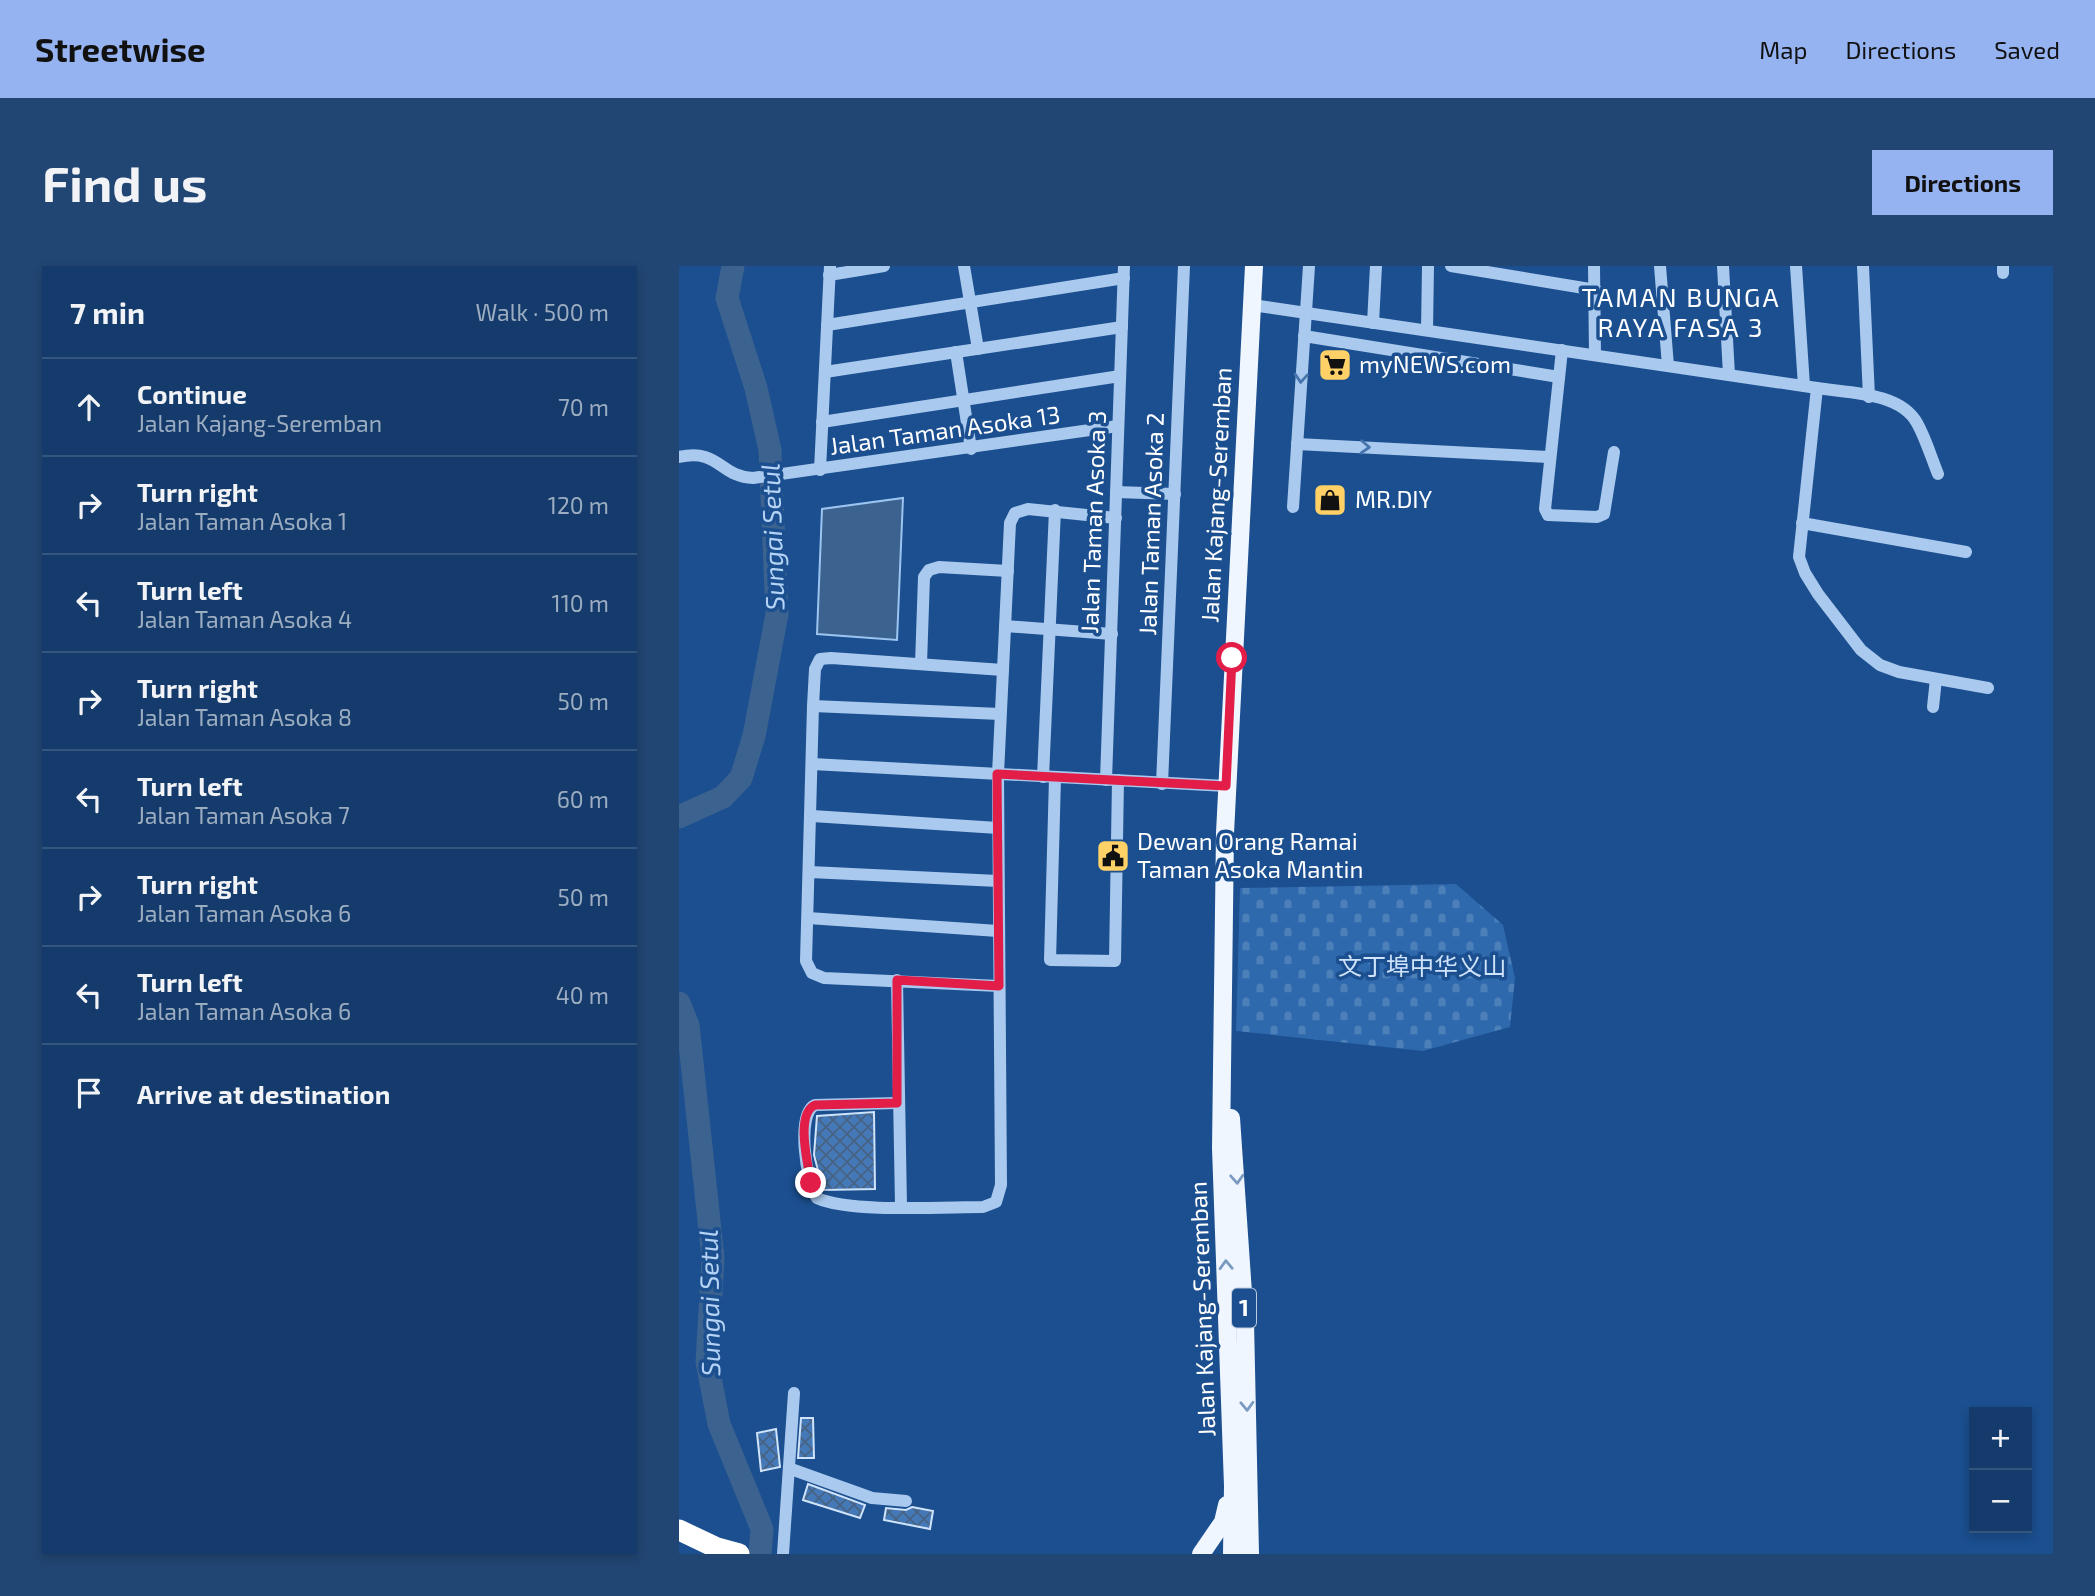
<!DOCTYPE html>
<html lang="en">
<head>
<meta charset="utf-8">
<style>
	body { margin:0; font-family:"Exo 2","Noto Sans SC",sans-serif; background:#214673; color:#f1f3f6 }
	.controls { position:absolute; right:21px; bottom:21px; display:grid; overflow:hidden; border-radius:0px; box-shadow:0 4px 10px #0003 }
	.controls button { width:63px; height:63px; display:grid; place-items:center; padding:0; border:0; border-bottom:2px solid #33557e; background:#143b6b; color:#f1f3f6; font:35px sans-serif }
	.stop { position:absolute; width:21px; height:21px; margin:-16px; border:5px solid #e11d48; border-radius:50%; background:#fff }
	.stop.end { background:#e11d48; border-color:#fff; box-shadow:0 2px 7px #0008 }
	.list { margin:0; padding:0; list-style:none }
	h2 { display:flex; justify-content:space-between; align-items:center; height:91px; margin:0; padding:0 28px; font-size:30px }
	h2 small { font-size:23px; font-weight:400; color:#9dadc1 }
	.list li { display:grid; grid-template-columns:46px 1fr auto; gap:21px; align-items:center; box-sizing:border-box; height:98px; padding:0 28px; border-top:2px solid #33557e }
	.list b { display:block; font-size:26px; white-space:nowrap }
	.list p { margin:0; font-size:23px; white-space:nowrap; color:#9dadc1 }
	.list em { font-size:23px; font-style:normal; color:#9dadc1 }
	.icon { flex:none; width:38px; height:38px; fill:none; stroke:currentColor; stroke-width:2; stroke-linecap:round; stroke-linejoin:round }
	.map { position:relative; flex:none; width:1374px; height:1288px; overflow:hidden; border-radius:0px }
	header { display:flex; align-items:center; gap:42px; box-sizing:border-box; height:98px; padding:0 35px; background:#95b2f1; color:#111 }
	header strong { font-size:33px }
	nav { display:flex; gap:38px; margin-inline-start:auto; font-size:24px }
	.intro { display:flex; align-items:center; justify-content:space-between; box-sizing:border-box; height:168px; padding:0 42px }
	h1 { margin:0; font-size:49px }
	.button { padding:18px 32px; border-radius:0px; background:#95b2f1; color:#111; font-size:24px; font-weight:700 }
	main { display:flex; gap:42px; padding:0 42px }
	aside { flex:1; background:#143b6b; border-radius:0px; box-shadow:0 4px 10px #0003 }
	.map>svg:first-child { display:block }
	.cemetery { fill:url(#cemetery-stones) }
	.water { fill:#3c6290; stroke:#9cc4f0; stroke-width:2 }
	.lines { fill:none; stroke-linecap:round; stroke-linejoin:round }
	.river { stroke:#3c6290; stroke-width:23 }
	.building { fill:url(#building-cross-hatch); stroke:#cfe3fa; stroke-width:2 }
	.minor { stroke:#a9c9ee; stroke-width:12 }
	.major { stroke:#f0f6ff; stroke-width:18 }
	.highway { stroke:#fff; stroke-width:21 }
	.oneway { stroke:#4674ac }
	.oneway2 { stroke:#7b9ac1 }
	.route { stroke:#e11d48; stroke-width:9 }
	.labels { text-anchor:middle; stroke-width:7; stroke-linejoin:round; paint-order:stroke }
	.shield { fill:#1b4f8f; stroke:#bbcadd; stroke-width:2 }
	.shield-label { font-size:23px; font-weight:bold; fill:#fff }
	.poi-label { font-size:24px; fill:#fff; stroke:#1b4f8f; text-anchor:start }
	.street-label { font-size:24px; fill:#fff; stroke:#1b4f8f }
	.park-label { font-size:24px; fill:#cfe3fa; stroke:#1b4f8f }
	.neighbourhood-label { font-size:26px; letter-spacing:2px; fill:#fff; stroke:#1b4f8f }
	.water-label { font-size:26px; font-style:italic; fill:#b5d3f5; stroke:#1b4f8f }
</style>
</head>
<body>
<header>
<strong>Streetwise</strong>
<nav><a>Map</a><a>Directions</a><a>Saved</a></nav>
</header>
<div class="intro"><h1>Find us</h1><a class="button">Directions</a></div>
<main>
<aside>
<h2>7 min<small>Walk · 500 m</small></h2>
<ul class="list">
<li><svg class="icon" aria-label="ahead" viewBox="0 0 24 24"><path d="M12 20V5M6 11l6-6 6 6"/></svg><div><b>Continue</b><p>Jalan Kajang-Seremban</p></div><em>70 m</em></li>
<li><svg class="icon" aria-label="right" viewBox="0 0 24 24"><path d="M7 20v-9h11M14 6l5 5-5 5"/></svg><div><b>Turn right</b><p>Jalan Taman Asoka 1</p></div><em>120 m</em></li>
<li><svg class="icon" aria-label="left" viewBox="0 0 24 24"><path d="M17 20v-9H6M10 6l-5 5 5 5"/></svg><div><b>Turn left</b><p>Jalan Taman Asoka 4</p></div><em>110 m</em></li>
<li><svg class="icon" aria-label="right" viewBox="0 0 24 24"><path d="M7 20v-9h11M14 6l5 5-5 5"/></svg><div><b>Turn right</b><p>Jalan Taman Asoka 8</p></div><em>50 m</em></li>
<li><svg class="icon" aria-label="left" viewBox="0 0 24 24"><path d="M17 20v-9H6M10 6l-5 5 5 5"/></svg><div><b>Turn left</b><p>Jalan Taman Asoka 7</p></div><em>60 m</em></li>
<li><svg class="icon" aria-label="right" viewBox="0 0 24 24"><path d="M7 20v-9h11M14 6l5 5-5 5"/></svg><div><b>Turn right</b><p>Jalan Taman Asoka 6</p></div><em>50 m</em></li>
<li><svg class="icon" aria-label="left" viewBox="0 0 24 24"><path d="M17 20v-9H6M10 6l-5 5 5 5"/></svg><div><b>Turn left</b><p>Jalan Taman Asoka 6</p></div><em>40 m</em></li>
<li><svg class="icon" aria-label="arrive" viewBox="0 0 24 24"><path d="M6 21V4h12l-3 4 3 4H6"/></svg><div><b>Arrive at destination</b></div></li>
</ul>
</aside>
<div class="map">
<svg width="1374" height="1288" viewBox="0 0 1374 1288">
	<defs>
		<pattern id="cemetery-stones" width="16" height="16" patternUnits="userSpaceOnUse" patternTransform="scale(1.75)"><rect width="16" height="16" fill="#2e69ad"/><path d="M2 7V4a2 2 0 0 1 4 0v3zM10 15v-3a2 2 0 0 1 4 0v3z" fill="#4d80b9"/></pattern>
		<pattern id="building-cross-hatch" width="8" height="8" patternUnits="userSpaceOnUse" patternTransform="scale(1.75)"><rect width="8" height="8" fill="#4478b7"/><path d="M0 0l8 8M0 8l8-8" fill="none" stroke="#486282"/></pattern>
	</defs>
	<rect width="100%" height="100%" fill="#1b4f8f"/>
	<!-- cemetery -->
	<polygon class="cemetery" points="777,618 824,659 836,712 831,761 744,785 557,765 561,622"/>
	<!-- water -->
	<polygon class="water" points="224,232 218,374 138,368 143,243"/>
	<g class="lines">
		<!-- river -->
		<g class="river">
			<polyline points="0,551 44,531 62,512 75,470 98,348 91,184 77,122 48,32 54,0"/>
			<polyline points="0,737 9,759 34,992 28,1096 40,1158 83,1263 81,1288"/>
		</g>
	</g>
	<!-- building -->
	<g class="building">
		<polygon points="195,846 196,923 144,924 135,889 138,850"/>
		<polygon points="122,1152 134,1152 135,1192 119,1192"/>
		<polygon points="97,1163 101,1201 82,1205 78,1167"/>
		<polygon points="129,1218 186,1239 181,1252 124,1234"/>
		<polygon points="233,1241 254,1245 251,1263 205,1254 207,1242 227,1244"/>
	</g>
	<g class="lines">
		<!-- minor -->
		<g class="minor">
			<polyline points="285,0 299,83"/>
			<polyline points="772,0 917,24"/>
			<polyline points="915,0 916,89"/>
			<polyline points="981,0 989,100"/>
			<polyline points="1044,0 1050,109"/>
			<polyline points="1117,0 1125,120"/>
			<polyline points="1184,0 1190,131"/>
			<polyline points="1324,0 1324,7"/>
			<polyline points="150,9 205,0"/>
			<path d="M573,39l565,83c31,5 83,4 100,35 9,16 14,34 21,51"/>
			<polyline points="694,57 697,0"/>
			<polyline points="148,59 445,12"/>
			<polyline points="748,64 749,0"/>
			<polyline points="625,70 880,111"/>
			<polyline points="883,84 866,243 869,249 918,251 925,248 935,186"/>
			<polyline points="277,86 292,183"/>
			<polyline points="146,106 443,61"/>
			<polyline points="1138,122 1120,291 1126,307 1139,328 1182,384 1201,399 1220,406 1309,422"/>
			<polyline points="143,156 441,110"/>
			<polyline points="618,178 869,191"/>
			<path d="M0,191c40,-9 41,20 74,21l365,-52"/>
			<polyline points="141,204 151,0"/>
			<polyline points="437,226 496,228"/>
			<polyline points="614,241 630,0"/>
			<polyline points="1123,257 1287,286"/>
			<polyline points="326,360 433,368"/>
			<polyline points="242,398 245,311 250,304 260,301 329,305"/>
			<polyline points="134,440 321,448"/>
			<polyline points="1254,441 1257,413"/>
			<polyline points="133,498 547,520"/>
			<polyline points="364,511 376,244"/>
			<polyline points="376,512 371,694 436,695 439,514"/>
			<polyline points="427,514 445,0"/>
			<polyline points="483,518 505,0"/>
			<polyline points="133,550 319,562"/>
			<polyline points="131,606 319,615"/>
			<polyline points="129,652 319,665"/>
			<polyline points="218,714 222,940"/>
			<polyline points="320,720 145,712 133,707 127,695 134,440 136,403 141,393 152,392 324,404"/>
			<path d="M218,837l-82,2c-19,9 -9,77 2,93 32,15 127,9 166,9l13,-5 5,-17 -3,-411 12,-251 5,-10 13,-4 88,9"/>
			<polyline points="112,1203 193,1232 227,1235"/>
			<polyline points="104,1288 115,1127"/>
		</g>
		<!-- major -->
		<g class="major">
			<polyline points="552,852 566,1056 571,1288"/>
			<polyline points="522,1288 544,1256 548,1239"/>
			<polyline points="553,1288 554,1220 542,882 546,567 575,0"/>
		</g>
		<!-- highway -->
		<polyline class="highway" points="0,1264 38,1282 60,1288"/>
	</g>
	<!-- one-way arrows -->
	<defs><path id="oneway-chevron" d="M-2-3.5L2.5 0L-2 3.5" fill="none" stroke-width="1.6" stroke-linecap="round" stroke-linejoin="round" transform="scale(1.75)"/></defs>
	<g class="oneway">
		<use href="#oneway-chevron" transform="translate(622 112) rotate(94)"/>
		<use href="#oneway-chevron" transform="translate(686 181) rotate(3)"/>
	</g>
	<g class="oneway2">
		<use href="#oneway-chevron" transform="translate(558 913) rotate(87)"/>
		<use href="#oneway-chevron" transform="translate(547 999) rotate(-92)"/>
		<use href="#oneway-chevron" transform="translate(568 1140) rotate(88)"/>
	</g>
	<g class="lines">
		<!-- route -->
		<path class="route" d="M132,917c-3,-19 -16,-69 4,-78l82,-2v-123l102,6 -2,-212 229,12 6,-128"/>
	</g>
	<!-- icons -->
	<defs>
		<symbol id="supermarket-square" viewBox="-11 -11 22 22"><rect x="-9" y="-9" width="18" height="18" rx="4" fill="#ffd166" stroke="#1b4f8f"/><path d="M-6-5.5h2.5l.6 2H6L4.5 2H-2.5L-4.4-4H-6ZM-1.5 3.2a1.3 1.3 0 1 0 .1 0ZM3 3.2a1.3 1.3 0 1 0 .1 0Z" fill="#111"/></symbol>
		<symbol id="shop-square" viewBox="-11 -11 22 22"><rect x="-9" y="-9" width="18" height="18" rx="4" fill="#ffd166" stroke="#1b4f8f"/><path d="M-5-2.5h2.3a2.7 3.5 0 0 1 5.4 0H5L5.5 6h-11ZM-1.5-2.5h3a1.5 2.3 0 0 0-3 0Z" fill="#111"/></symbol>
		<symbol id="civic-square" viewBox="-11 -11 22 22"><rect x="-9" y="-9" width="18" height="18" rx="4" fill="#ffd166" stroke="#1b4f8f"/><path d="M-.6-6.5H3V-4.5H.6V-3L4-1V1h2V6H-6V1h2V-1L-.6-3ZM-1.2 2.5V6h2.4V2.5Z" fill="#111"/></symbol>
	</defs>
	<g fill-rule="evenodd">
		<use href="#supermarket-square" x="637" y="80" width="38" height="38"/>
		<use href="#shop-square" x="632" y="215" width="38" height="38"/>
		<use href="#civic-square" x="415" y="571" width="38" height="38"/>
	</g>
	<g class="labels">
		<!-- shield labels -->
		<rect class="shield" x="553" y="1022.5" width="24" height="39" rx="5"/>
		<g class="shield-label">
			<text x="565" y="1050">1</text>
		</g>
		<!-- poi labels -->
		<g class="poi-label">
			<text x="680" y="107">myNEWS.com</text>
			<text x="676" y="242">MR.DIY</text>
			<text x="458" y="584">Dewan Orang Ramai<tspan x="458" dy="28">Taman Asoka Mantin</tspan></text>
		</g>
		<!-- street labels -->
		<g class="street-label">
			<text transform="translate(266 165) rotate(-8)" y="8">Jalan Taman Asoka 13</text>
			<text transform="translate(538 229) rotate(-87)" y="8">Jalan Kajang-Seremban</text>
			<text transform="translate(415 256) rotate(-88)" y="8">Jalan Taman Asoka 3</text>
			<text transform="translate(473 258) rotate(-88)" y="8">Jalan Taman Asoka 2</text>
			<text transform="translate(524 1043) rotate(-92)" y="8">Jalan Kajang-Seremban</text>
		</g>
		<!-- park labels -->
		<g class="park-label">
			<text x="743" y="709">文丁埠中华义山</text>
		</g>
		<!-- neighbourhood labels -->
		<g class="neighbourhood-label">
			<text x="1002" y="41">TAMAN BUNGA<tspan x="1002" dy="30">RAYA FASA 3</tspan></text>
		</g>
		<!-- water labels -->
		<g class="water-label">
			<text transform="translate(94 271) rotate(-92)" y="9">Sungai Setul</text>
			<text transform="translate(31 1037) rotate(-91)" y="9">Sungai Setul</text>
		</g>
	</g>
</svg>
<div class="controls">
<button>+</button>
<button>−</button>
</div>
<div class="stop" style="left:553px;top:392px"></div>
<div class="stop end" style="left:132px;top:917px"></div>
</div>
</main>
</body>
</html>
